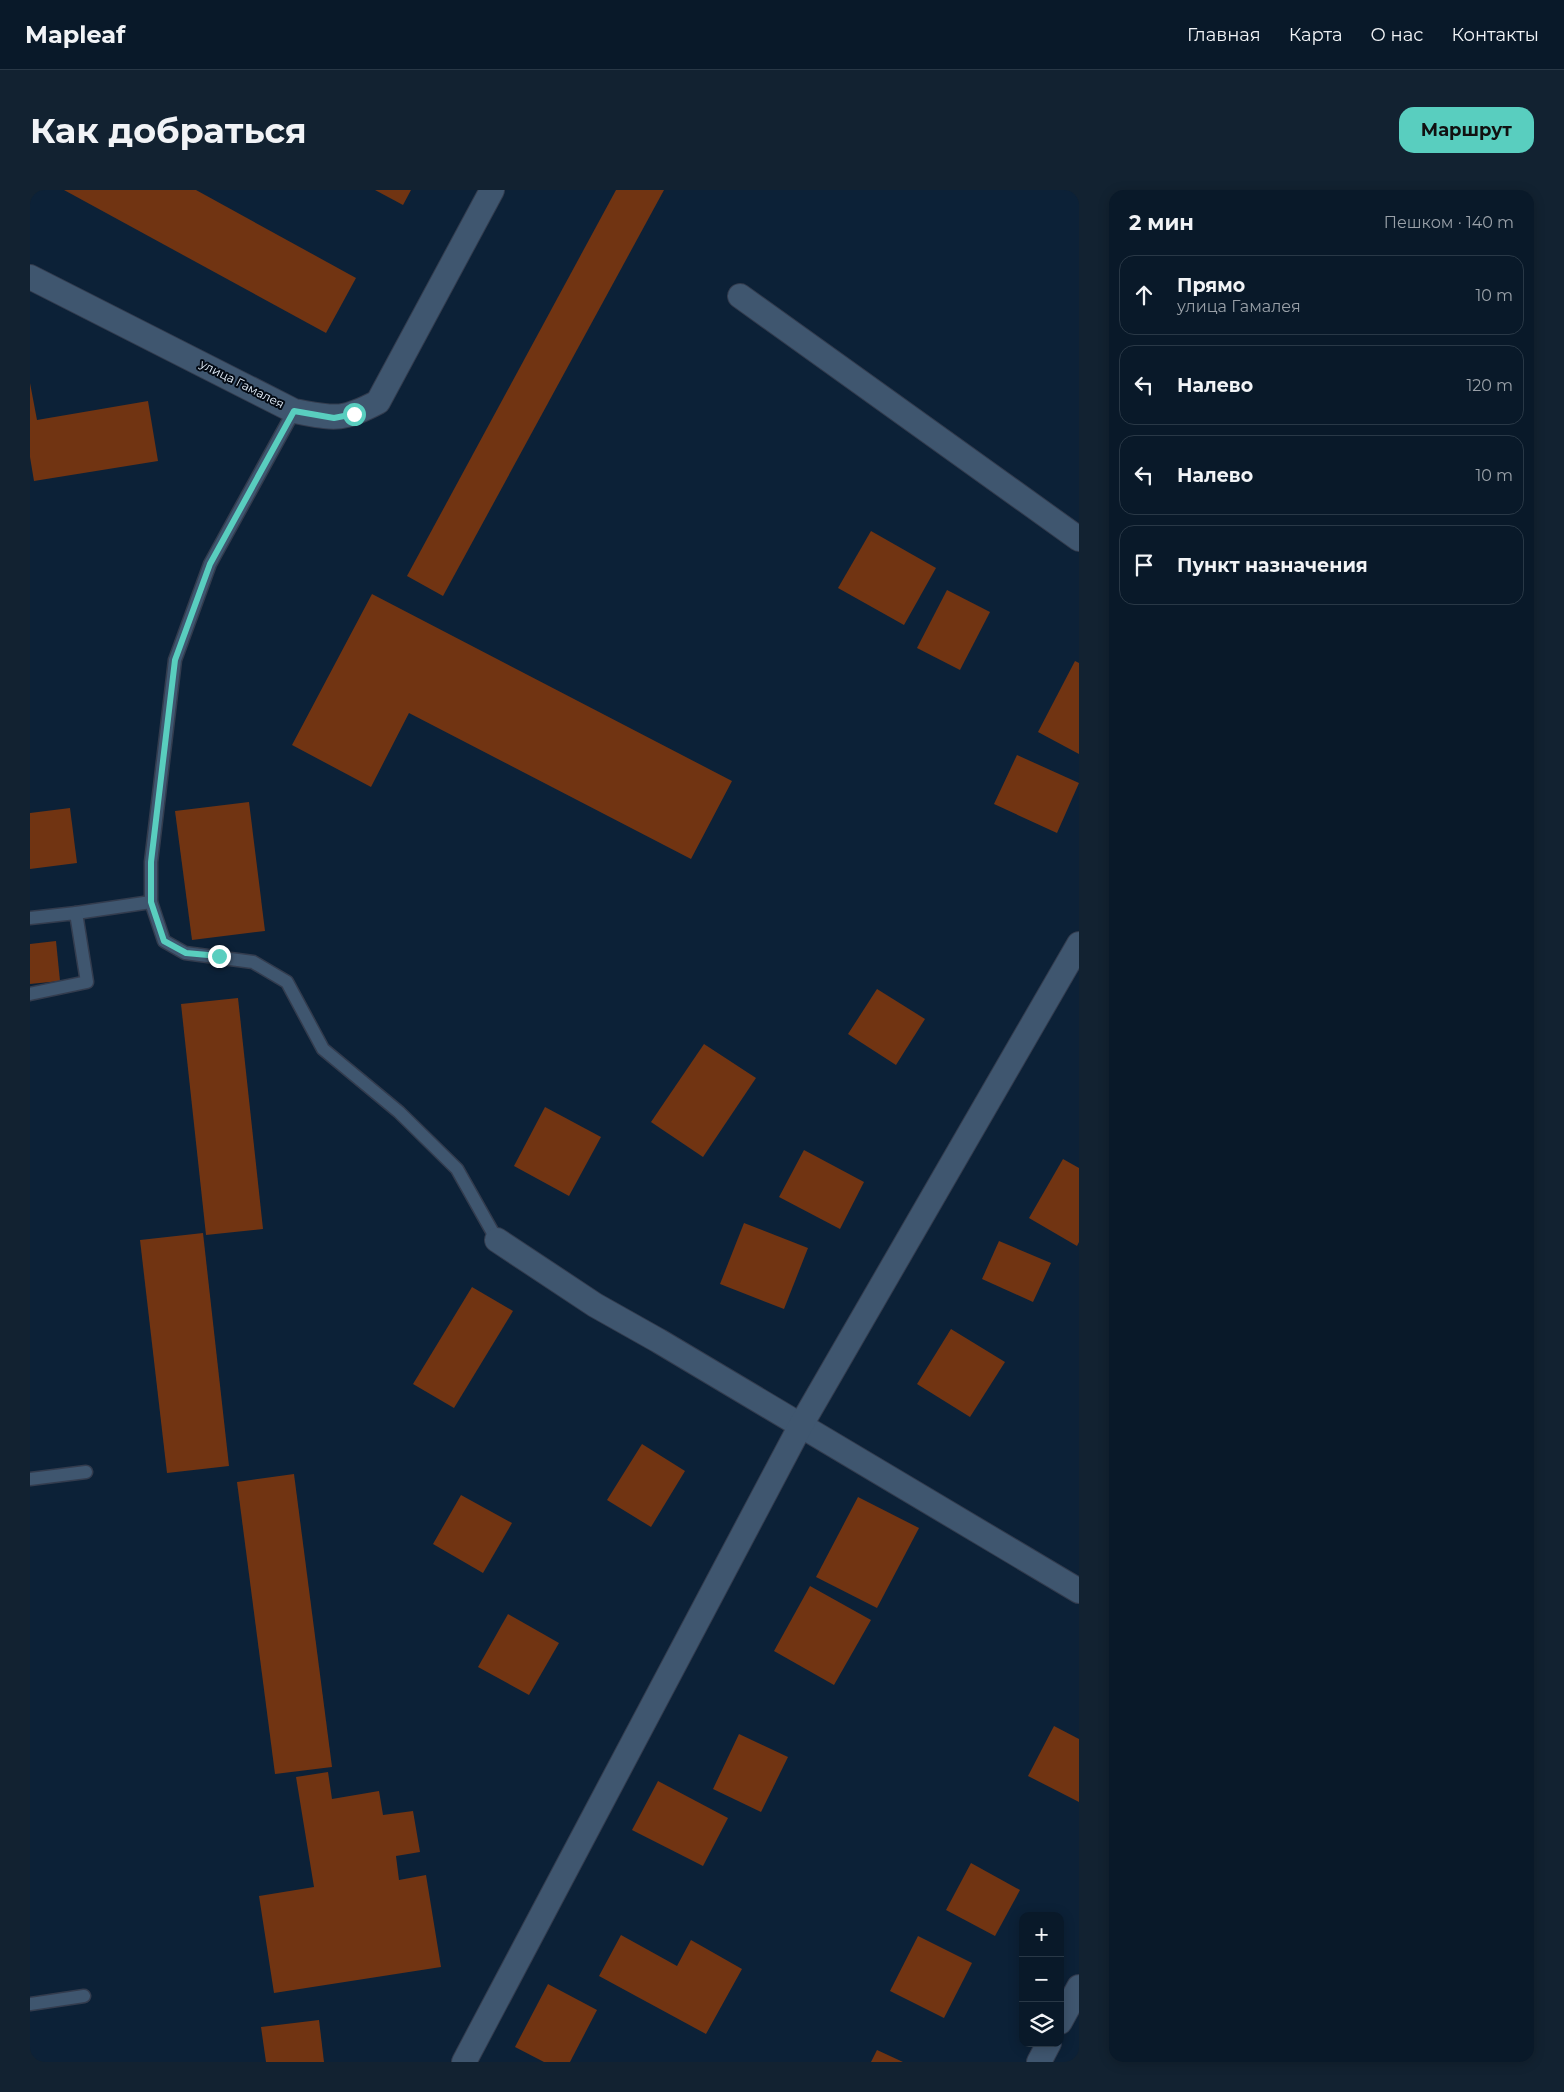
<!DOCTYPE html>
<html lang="ru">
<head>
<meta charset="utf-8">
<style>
	body { margin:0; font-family:Montserrat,sans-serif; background:#122231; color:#f1f3f6 }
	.controls { position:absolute; right:15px; bottom:15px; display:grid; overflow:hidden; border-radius:10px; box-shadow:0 2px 12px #0003 }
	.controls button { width:45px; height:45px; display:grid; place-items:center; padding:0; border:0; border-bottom:1px solid #293846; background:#091929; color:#f1f3f6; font:25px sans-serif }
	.stop { position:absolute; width:15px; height:15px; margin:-11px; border:4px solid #59cebf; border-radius:50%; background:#fff }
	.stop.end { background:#59cebf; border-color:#fff; box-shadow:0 1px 5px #0008 }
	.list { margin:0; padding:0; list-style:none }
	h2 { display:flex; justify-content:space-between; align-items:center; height:65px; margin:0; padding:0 20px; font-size:21px }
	h2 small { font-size:16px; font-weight:400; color:#99a0a8 }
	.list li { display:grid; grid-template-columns:32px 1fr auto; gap:15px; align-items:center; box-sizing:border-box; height:80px; margin:0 10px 10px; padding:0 10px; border:1px solid #293846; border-radius:15px }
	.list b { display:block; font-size:19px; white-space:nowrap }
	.list p { margin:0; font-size:16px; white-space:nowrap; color:#99a0a8 }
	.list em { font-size:16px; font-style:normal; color:#99a0a8 }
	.icon { flex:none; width:28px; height:28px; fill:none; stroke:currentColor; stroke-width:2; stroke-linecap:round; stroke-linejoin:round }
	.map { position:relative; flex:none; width:1049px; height:1872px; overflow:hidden; border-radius:15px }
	header { display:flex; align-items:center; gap:30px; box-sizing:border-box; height:70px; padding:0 25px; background:#091929; border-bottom:1px solid #293846 }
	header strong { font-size:24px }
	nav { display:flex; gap:28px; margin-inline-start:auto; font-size:18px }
	.intro { display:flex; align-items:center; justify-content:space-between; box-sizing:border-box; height:120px; padding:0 30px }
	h1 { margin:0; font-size:35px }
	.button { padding:12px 22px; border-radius:15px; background:#59cebf; color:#111; font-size:18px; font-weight:700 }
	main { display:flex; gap:30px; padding:0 30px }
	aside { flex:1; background:#091929; border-radius:15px; box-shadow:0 2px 12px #0003 }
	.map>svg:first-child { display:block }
	.building { fill:#713412 }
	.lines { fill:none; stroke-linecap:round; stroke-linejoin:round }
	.lane-casing { stroke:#333c4e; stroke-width:15 }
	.street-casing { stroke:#333c4e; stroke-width:26 }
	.lane { stroke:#3f566f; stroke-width:12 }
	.street { stroke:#3f566f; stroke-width:24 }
	.route { stroke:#59cebf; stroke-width:6 }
	.labels { text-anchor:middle; stroke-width:4; stroke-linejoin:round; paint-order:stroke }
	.street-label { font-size:12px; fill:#e7f2fe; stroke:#030a14 }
</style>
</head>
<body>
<header>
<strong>Mapleaf</strong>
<nav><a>Главная</a><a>Карта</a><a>О нас</a><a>Контакты</a></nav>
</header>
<div class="intro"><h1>Как добраться</h1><a class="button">Маршрут</a></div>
<main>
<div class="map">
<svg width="1049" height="1872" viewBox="0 0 1049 1872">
	<rect width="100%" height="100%" fill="#0c2137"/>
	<!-- building -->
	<g class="building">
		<polygon points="34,0 166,0 326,88 296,143"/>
		<polygon points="345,0 381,0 373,15"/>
		<polygon points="586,0 634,0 413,406 377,386"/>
		<polygon points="0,193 7,230 118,211 128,271 4,291 0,267"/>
		<polygon points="841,341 906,378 874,435 808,398"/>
		<polygon points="917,400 960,422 930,480 887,458"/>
		<polygon points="342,404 702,591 661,669 379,523 341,597 262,555"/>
		<polygon points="1045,471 1049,473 1049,564 1008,542"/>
		<polygon points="987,565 1049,593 1027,643 964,614"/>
		<polygon points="219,612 235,741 162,750 145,621"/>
		<polygon points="40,618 47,673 0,679 0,623"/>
		<polygon points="26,751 30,791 0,794 0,754"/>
		<polygon points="847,799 895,829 866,875 818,844"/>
		<polygon points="208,808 233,1039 176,1045 151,814"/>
		<polygon points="674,854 726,888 673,967 621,932"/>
		<polygon points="515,917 571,947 539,1006 484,976"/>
		<polygon points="774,960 834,992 810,1039 749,1007"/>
		<polygon points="1033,969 1049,978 1049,1052 1047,1056 999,1028"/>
		<polygon points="714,1033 778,1058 754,1119 690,1094"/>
		<polygon points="173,1043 199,1276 137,1283 110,1050"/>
		<polygon points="969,1051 1021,1073 1003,1112 952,1089"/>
		<polygon points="442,1097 483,1121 424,1218 383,1194"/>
		<polygon points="921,1139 975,1172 940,1227 887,1194"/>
		<polygon points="612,1254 655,1281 621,1337 577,1310"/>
		<polygon points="264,1284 302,1577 245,1584 207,1292"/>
		<polygon points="431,1305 482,1333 453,1383 403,1354"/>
		<polygon points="828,1307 889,1338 847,1418 786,1387"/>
		<polygon points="780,1396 841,1430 804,1495 744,1461"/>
		<polygon points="478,1424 529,1453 499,1505 448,1477"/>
		<polygon points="1024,1536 1049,1549 1049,1612 998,1586"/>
		<polygon points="709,1544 758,1567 731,1622 683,1599"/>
		<polygon points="298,1582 302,1609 349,1601 353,1625 383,1621 390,1662 366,1666 369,1690 396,1685 411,1777 244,1803 229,1706 284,1697 266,1587"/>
		<polygon points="628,1591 698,1628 673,1676 602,1640"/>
		<polygon points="941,1673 990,1700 965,1746 916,1720"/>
		<polygon points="591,1745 647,1776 661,1750 712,1779 676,1844 569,1786"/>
		<polygon points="888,1746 942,1773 914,1828 860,1801"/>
		<polygon points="518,1794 567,1820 540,1872 514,1872 485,1857"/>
		<polygon points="289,1830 294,1872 236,1872 231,1837"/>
		<polygon points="847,1860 873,1872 841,1872"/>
	</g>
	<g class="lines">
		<defs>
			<g id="lane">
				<polyline points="264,221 180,374 145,470 121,672 121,712 134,751 155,763 223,772 257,792 293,859 369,922 427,979 467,1050"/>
				<polyline points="46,723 121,712"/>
				<polyline points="0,728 46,723 57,792 0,804"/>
				<polyline points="0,1289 56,1282"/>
				<polyline points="0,1814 54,1806"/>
			</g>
			<g id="street">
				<path d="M0,87l264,134c40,7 46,11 84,-9l114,-212"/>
				<polyline points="710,106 1049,349"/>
				<polyline points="467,1050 565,1115 629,1151 1049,1401"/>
				<polyline points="1030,1832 1049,1797"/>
				<polyline points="434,1872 771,1235 1049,754"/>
				<polyline points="1009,1872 1019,1853"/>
			</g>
		</defs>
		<!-- lane casing -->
		<use href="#lane" class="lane-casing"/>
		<!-- street casing -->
		<use href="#street" class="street-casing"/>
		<!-- lane -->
		<use href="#lane" class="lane"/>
		<!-- street -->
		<use href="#street" class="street"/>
	</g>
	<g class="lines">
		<!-- route -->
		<polyline class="route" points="189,766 156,763 134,751 121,712 121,672 145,470 180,374 264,221 304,228 324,224"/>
	</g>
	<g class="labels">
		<!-- street labels -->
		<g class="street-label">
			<text transform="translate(212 194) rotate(27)" y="4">улица Гамалея</text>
		</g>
	</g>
</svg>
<div class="controls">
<button>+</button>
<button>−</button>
<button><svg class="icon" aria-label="layers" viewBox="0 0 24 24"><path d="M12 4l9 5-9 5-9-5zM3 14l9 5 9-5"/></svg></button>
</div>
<div class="stop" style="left:324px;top:224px"></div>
<div class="stop end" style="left:189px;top:766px"></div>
</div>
<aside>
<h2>2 мин<small>Пешком · 140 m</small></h2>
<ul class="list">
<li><svg class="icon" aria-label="ahead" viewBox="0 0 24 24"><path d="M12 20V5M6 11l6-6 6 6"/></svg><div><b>Прямо</b><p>улица Гамалея</p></div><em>10 m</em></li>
<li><svg class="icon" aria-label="left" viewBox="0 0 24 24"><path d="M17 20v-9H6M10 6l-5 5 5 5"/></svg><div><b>Налево</b></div><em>120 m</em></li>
<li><svg class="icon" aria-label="left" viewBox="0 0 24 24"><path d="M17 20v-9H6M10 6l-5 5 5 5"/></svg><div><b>Налево</b></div><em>10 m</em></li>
<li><svg class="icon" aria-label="arrive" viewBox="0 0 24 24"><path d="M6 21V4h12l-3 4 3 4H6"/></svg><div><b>Пункт назначения</b></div></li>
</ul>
</aside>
</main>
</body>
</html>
